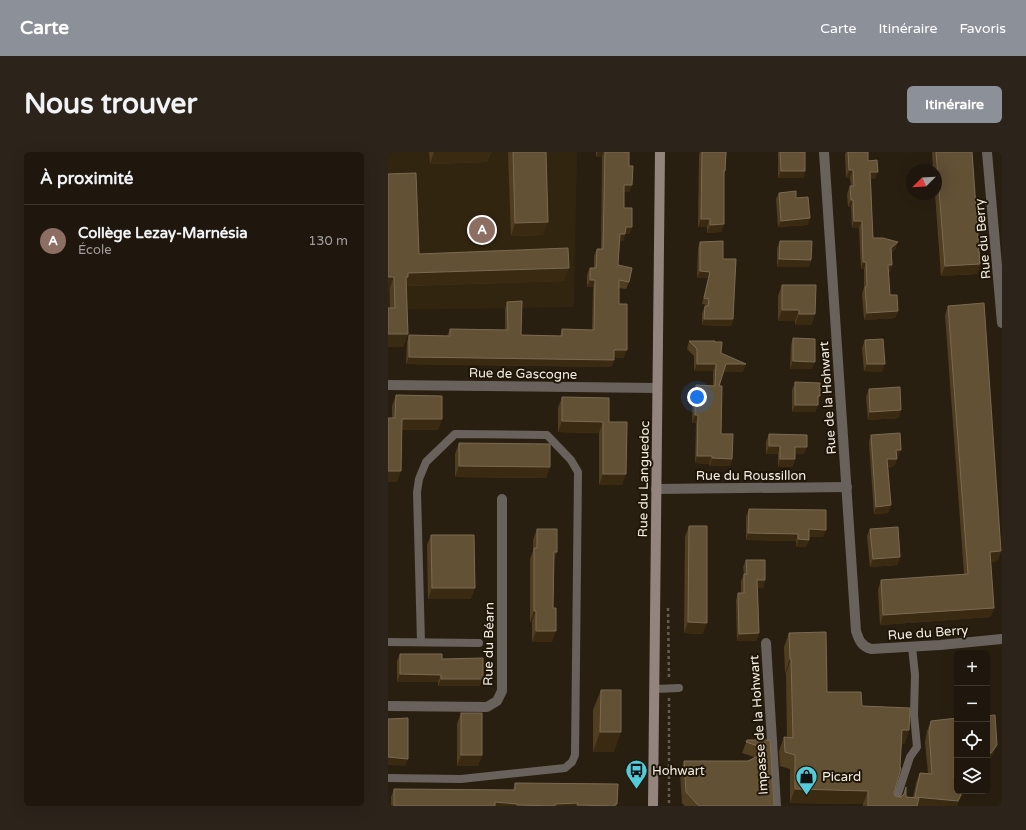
<!DOCTYPE html>
<html lang="fr">
<head>
<meta charset="utf-8">
<style>
	body { margin:0; font-family:"Varela Round",sans-serif; background:#2c241b; color:#f1f3f6 }
	.controls { position:absolute; right:12px; bottom:12px; display:grid; overflow:hidden; border-radius:6px; box-shadow:0 4px 16px #0002 }
	.controls button { width:36px; height:36px; display:grid; place-items:center; padding:0; border:0; border-bottom:1px solid #3c362e; background:#1f170d; color:#f1f3f6; font:20px sans-serif }
	.compass { position:absolute; left:518px; top:12px; width:36px; height:36px; border-radius:50%; background:#1f170d; box-shadow:0 4px 16px #0002; rotate:246deg }
	.you { position:absolute; left:309px; top:245px; width:14px; height:14px; margin:-10px; border:3px solid #fff; border-radius:50%; background:#1a73e8; box-shadow:0 0 0 6px #1a73e833 }
	.badge { display:grid; place-items:center; width:26px; height:26px; border-radius:50%; background:#8c9099; color:#fff; font-size:13px; font-weight:700 }
	.pin { position:absolute; translate:-50% -50%; border:2px solid #fff; box-shadow:0 1px 4px #0006 }
	.list { margin:0; padding:0; list-style:none }
	h2 { display:flex; justify-content:space-between; align-items:center; height:52px; margin:0; padding:0 16px; font-size:17px }
	h2 small { font-size:13px; font-weight:400; color:#a19f9d }
	.list li { display:grid; grid-template-columns:26px 1fr auto; gap:12px; align-items:center; box-sizing:border-box; height:72px; padding:0 16px; border-top:1px solid #3c362e }
	.list b { display:block; font-size:15px; white-space:nowrap }
	.list p { margin:0; font-size:13px; white-space:nowrap; color:#a19f9d }
	.list em { font-size:13px; font-style:normal; color:#a19f9d }
	.icon { flex:none; width:22px; height:22px; fill:none; stroke:currentColor; stroke-width:2; stroke-linecap:round; stroke-linejoin:round }
	.map { position:relative; flex:none; width:614px; height:654px; overflow:hidden; border-radius:6px }
	header { display:flex; align-items:center; gap:24px; box-sizing:border-box; height:56px; padding:0 20px; background:#8c9099; color:#fff }
	header strong { font-size:19px }
	nav { display:flex; gap:22px; margin-inline-start:auto; font-size:14px }
	.intro { display:flex; align-items:center; justify-content:space-between; box-sizing:border-box; height:96px; padding:0 24px }
	h1 { margin:0; font-size:28px }
	.button { padding:10px 18px; border-radius:6px; background:#8c9099; color:#fff; font-size:14px; font-weight:700 }
	main { display:flex; gap:24px; padding:0 24px }
	aside { flex:1; background:#1f170d; border-radius:6px; box-shadow:0 4px 16px #0002 }
	.map>svg:first-child { display:block }
	.built { fill:#322510 }
	.lines { fill:none; stroke-linecap:round; stroke-linejoin:round }
	.path { stroke:#675e51; stroke-width:2.5; stroke-dasharray:3 3; stroke-linecap:butt }
	.lane { stroke:#69615c; stroke-width:8 }
	.street { stroke:#69615c; stroke-width:10 }
	.secondary { stroke:#93857e; stroke-width:10 }
	.wall { fill:#513e21 }
	.shaded-wall { fill:#3a2a12 }
	.building { fill:#635136; stroke:#7a6a51 }
	.labels { text-anchor:middle; stroke-width:4; stroke-linejoin:round; paint-order:stroke }
	.street-label { font-size:13px; fill:#f4eee4; stroke:#1f1608 }
	.poi-label { font-size:13px; fill:#f4eee4; stroke:#1f1608; text-anchor:start }
</style>
</head>
<body>
<header>
<strong>Carte</strong>
<nav><a>Carte</a><a>Itinéraire</a><a>Favoris</a></nav>
</header>
<div class="intro"><h1>Nous trouver</h1><a class="button">Itinéraire</a></div>
<main>
<aside>
<h2>À proximité<small></small></h2>
<ul class="list">
<li><span class="badge" style="background:#8d6e63">A</span><div><b>Collège Lezay-Marnésia</b><p>École</p></div><em>130 m</em></li>
</ul>
</aside>
<div class="map">
<svg width="614" height="654" viewBox="0 0 614 654">
	<rect width="100%" height="100%" fill="#291f11"/>
	<!-- built -->
	<polygon class="built" points="0,0 189,0 186,155 0,158"/>
	<g class="lines">
		<!-- path -->
		<g class="path">
			<polyline points="280,456 281,527"/>
			<polyline points="281,546 281,654"/>
		</g>
		<!-- lane -->
		<g class="lane">
			<polyline points="0,490 91,491"/>
			<polyline points="266,537 291,536"/>
			<polyline points="0,626 73,627 177,616 184,610 187,603 190,320 183,308 159,283 67,282 38,310 31,327 29,340 33,490"/>
			<polyline points="506,654 522,605 529,595 526,563 527,523 524,495"/>
		</g>
		<!-- street -->
		<g class="street">
			<path d="M436,0l32,479c3,9 5,15 15,18l69,-4 62,-6"/>
			<polyline points="599,0 614,171"/>
			<polyline points="0,233 269,236"/>
			<polyline points="268,337 459,335"/>
			<polyline points="378,491 388,654"/>
			<polyline points="0,554 99,555 109,549 114,539 114,347"/>
		</g>
		<!-- secondary -->
		<polyline class="secondary" points="265,654 272,0"/>
	</g>
	<!-- wall -->
	<g class="wall">
		<polygon points="41,0 103,0 99,10 42,12"/>
		<polygon points="120,0 158,0 155,83 123,84"/>
		<polygon points="208,0 241,0 241,14 242,40 236,40 236,56 242,82 237,82 235,89 231,89 230,113 241,130 238,137 231,136 231,152 236,206 226,205 226,208 223,215 18,212 19,190 21,183 59,184 62,177 117,178 117,157 119,150 133,183 172,184 174,177 204,178 205,135 199,135 199,123 202,116 206,116 206,104 209,97 213,97 214,5 208,5"/>
		<polygon points="312,0 338,0 337,19 336,23 336,72 333,80 319,81 319,75 310,75 311,3"/>
		<polygon points="390,0 417,0 417,19 415,26 390,26"/>
		<polygon points="458,0 460,0 480,9 487,27 483,27 485,86 510,90 507,97 504,100 504,113 502,120 500,120 502,143 510,159 507,166 476,168 474,142 476,135 476,117 473,117 471,76 464,76 463,55 460,55 459,42 462,34 463,34 462,26 458,26 457,2"/>
		<polygon points="544,0 584,0 592,112 589,122 553,124 547,42 548,42 548,18 545,18"/>
		<polygon points="0,22 31,102 176,129 18,134 20,182 15,195 0,195 0,156 2,156"/>
		<polygon points="391,41 408,46 420,73 390,75 388,47"/>
		<polygon points="392,89 423,108 421,115 389,115 389,96"/>
		<polygon points="312,90 335,107 345,167 343,174 314,173 314,161 317,154 318,154 318,153 314,152 320,126 309,126 310,96"/>
		<polygon points="394,133 427,162 423,173 407,173 407,169 390,169 390,144"/>
		<polygon points="560,154 613,399 609,409 603,410 606,456 602,465 492,473 490,438 493,428 576,422 557,163"/>
		<polygon points="405,186 424,217 402,217 403,193"/>
		<polygon points="477,188 494,220 476,219 474,196"/>
		<polygon points="301,189 327,190 333,201 355,220 335,220 331,234 333,282 344,307 342,314 322,314 321,312 307,311 308,271 304,271 305,241 308,233 325,234 325,219 306,219 306,204 299,197"/>
		<polygon points="407,230 430,251 427,260 404,260 404,238"/>
		<polygon points="481,237 511,266 480,268 478,245"/>
		<polygon points="8,243 54,267 50,278 14,278 9,330 4,266 4,254"/>
		<polygon points="174,245 221,270 234,333 211,333 211,281 170,280 170,256"/>
		<polygon points="381,282 416,302 407,302 407,307 404,315 390,315 390,302 378,302 378,290"/>
		<polygon points="483,283 510,305 509,305 509,307 506,314 500,315 503,353 500,361 486,362 481,290"/>
		<polygon points="71,291 162,315 158,326 67,325 67,302"/>
		<polygon points="361,357 435,385 421,385 421,388 418,395 408,395 408,389 358,388 358,365"/>
		<polygon points="301,374 315,482 296,481 297,385"/>
		<polygon points="149,377 169,400 166,408 164,490 144,490 144,470 142,470 142,407 145,399 145,388"/>
		<polygon points="482,377 512,405 509,413 482,415 479,384"/>
		<polygon points="43,383 83,447 40,447 39,393"/>
		<polygon points="358,408 377,428 375,436 370,436 371,481 368,489 349,489 348,448 350,441 353,441 353,429 356,422 355,415"/>
		<polygon points="401,481 439,540 474,554 521,578 516,592 514,592 506,641 507,644 513,645 525,645 528,631 532,621 540,621 537,590 539,579 543,569 566,614 566,626 573,643 569,654 475,654 475,652 402,651 402,617 392,614 391,599 396,585 399,586 398,521 397,521 396,495"/>
		<polygon points="12,502 54,507 92,534 50,534 50,530 9,530 9,509"/>
		<polygon points="213,538 226,600 205,600 205,558"/>
		<polygon points="73,561 94,603 90,614 69,614 69,572"/>
		<polygon points="359,588 382,588 386,654 297,654 294,651 292,620 296,609 360,609 366,606 366,605 354,601"/>
		<polygon points="127,631 229,652 228,654 3,654 3,645 6,637 125,638"/>
	</g>
	<!-- shaded-wall -->
	<g class="shaded-wall">
		<polygon points="46,0 103,0 99,10 42,12"/>
		<polygon points="210,0 216,0 214,5 208,5"/>
		<polygon points="461,18 465,18 462,26 458,26"/>
		<polygon points="393,19 417,19 415,26 390,26"/>
		<polygon points="482,20 490,20 487,27 480,27"/>
		<polygon points="236,33 244,33 242,40 234,40"/>
		<polygon points="463,48 465,48 463,55 460,55"/>
		<polygon points="422,66 420,73 390,75 393,69"/>
		<polygon points="313,67 322,67 319,75 310,75"/>
		<polygon points="466,69 474,69 471,76 464,76"/>
		<polygon points="160,70 155,83 123,84 127,71"/>
		<polygon points="336,72 333,80 319,81 322,73"/>
		<polygon points="238,75 244,75 242,82 237,82 235,89 229,89 232,82"/>
		<polygon points="510,90 507,97 501,103 503,96"/>
		<polygon points="391,107 423,108 421,115 389,115"/>
		<polygon points="475,110 478,110 476,117 473,117"/>
		<polygon points="592,112 589,122 553,124 557,114"/>
		<polygon points="500,113 504,113 502,120 497,121"/>
		<polygon points="181,116 176,129 17,134 18,125 20,121"/>
		<polygon points="312,119 322,120 320,126 309,126"/>
		<polygon points="0,125 6,125 1,138 0,138"/>
		<polygon points="202,128 207,128 205,135 199,135"/>
		<polygon points="394,158 411,158 407,169 390,169"/>
		<polygon points="510,159 507,166 476,168 479,161"/>
		<polygon points="411,162 427,162 423,173 407,173"/>
		<polygon points="316,167 345,167 343,174 314,173"/>
		<polygon points="0,182 20,182 15,195 0,195"/>
		<polygon points="226,198 239,198 236,206 224,205"/>
		<polygon points="21,205 226,208 223,215 18,212"/>
		<polygon points="405,209 427,210 424,217 402,217"/>
		<polygon points="309,212 328,212 325,219 306,219"/>
		<polygon points="338,212 358,212 355,220 335,220"/>
		<polygon points="479,212 497,212 494,220 476,219"/>
		<polygon points="430,244 432,244 430,252"/>
		<polygon points="407,253 430,253 427,260 404,260"/>
		<polygon points="513,258 511,266 480,268 482,260"/>
		<polygon points="307,263 310,263 308,271 304,271"/>
		<polygon points="14,267 54,267 50,278 10,278"/>
		<polygon points="174,269 215,270 211,281 170,280"/>
		<polygon points="381,294 392,294 390,302 378,302"/>
		<polygon points="407,295 419,295 416,302 404,302"/>
		<polygon points="508,298 513,298 510,305 506,305"/>
		<polygon points="309,304 324,304 321,312 307,311"/>
		<polygon points="324,306 344,307 342,314 322,314"/>
		<polygon points="392,307 407,307 404,315 390,315"/>
		<polygon points="499,307 509,307 506,314 496,315"/>
		<polygon points="71,314 162,315 158,326 67,325"/>
		<polygon points="0,319 13,319 9,330 0,330"/>
		<polygon points="215,322 238,322 234,333 211,333"/>
		<polygon points="503,353 500,361 486,362 488,355"/>
		<polygon points="421,377 438,378 435,385 418,385"/>
		<polygon points="360,381 410,382 408,389 358,388"/>
		<polygon points="410,387 421,388 418,395 408,395"/>
		<polygon points="613,399 609,409 598,410 602,400"/>
		<polygon points="166,400 169,400 165,411"/>
		<polygon points="512,405 509,413 482,415 485,407"/>
		<polygon points="369,428 377,428 375,436 367,436"/>
		<polygon points="44,436 87,436 83,447 40,447"/>
		<polygon points="606,456 602,465 492,473 495,463"/>
		<polygon points="146,459 148,459 144,470 142,470"/>
		<polygon points="300,470 319,471 315,482 296,481"/>
		<polygon points="148,479 168,479 164,490 144,490"/>
		<polygon points="371,481 368,489 349,489 351,482"/>
		<polygon points="402,507 403,507 398,521 397,521"/>
		<polygon points="12,522 53,523 50,530 9,530"/>
		<polygon points="53,527 95,527 92,534 50,534"/>
		<polygon points="514,578 521,578 516,592 509,591"/>
		<polygon points="212,580 233,580 226,600 205,600"/>
		<polygon points="609,593 605,603 599,611 599,602"/>
		<polygon points="73,603 94,603 90,614 69,614"/>
		<polygon points="569,604 569,614 563,615 566,605"/>
		<polygon points="0,605 20,607 17,614 0,613"/>
		<polygon points="407,637 480,639 475,652 402,651"/>
		<polygon points="573,643 569,654 523,654 527,645"/>
		<polygon points="107,650 129,652 128,654 106,654"/>
		<polygon points="190,651 188,654 128,654 129,653"/>
		<polygon points="229,652 228,654 189,654 189,653"/>
	</g>
	<!-- building -->
	<g class="building">
		<polygon points="125,0 158,0 160,70 127,71"/>
		<polygon points="217,0 241,0 241,14 245,14 244,33 236,33 236,56 244,56 244,75 238,75 237,82 232,82 230,113 244,116 241,130 231,128 231,152 239,152 239,198 226,198 226,208 21,205 21,183 62,184 62,177 120,178 119,150 134,149 133,183 174,184 174,177 206,178 207,128 202,128 202,116 208,116 209,97 215,97"/>
		<polygon points="314,0 338,0 337,19 336,19 336,72 322,73 322,67 313,67"/>
		<polygon points="392,0 417,0 417,19 393,19"/>
		<polygon points="460,0 480,0 480,9 489,8 490,20 482,20 485,86 495,86 510,90 503,96 504,113 500,113 502,143 509,143 510,159 479,161 477,135 479,134 478,110 475,110 474,69 466,69 465,48 463,48 462,34 466,34 465,18 461,18"/>
		<polygon points="548,0 584,0 592,112 557,114"/>
		<polygon points="28,21 31,102 180,96 181,116 20,121 20,125 18,125 20,182 0,182 0,156 7,156 6,125 0,125 0,22"/>
		<polygon points="408,39 408,46 420,45 422,66 393,69 391,41"/>
		<polygon points="335,89 335,107 348,107 345,167 316,167 317,154 320,154 321,147 316,146 322,120 312,119 312,90"/>
		<polygon points="392,89 424,89 423,108 391,107"/>
		<polygon points="394,133 428,133 427,162 411,162 411,158 394,158"/>
		<polygon points="596,151 613,399 602,400 606,456 495,463 493,428 580,422 560,154"/>
		<polygon points="405,186 427,187 427,210 405,209"/>
		<polygon points="495,187 497,212 479,212 477,188"/>
		<polygon points="301,189 327,189 327,190 334,190 333,201 358,212 338,212 331,234 334,234 333,282 345,282 344,307 324,306 324,304 309,304 310,263 307,263 308,233 327,234 328,212 309,212 309,197"/>
		<polygon points="407,230 432,231 432,244 430,244 430,253 407,253"/>
		<polygon points="512,235 513,258 482,260 481,237"/>
		<polygon points="8,243 54,244 54,267 14,267 13,319 0,319 0,266 7,266"/>
		<polygon points="174,245 221,246 221,270 239,270 238,322 215,322 215,270 174,269"/>
		<polygon points="512,281 513,298 508,298 509,307 499,307 503,353 488,355 483,283"/>
		<polygon points="381,282 419,283 419,295 407,295 407,307 392,307 392,294 381,294"/>
		<polygon points="71,291 162,292 162,315 71,314"/>
		<polygon points="361,357 438,358 438,378 421,377 421,388 410,387 410,382 360,381"/>
		<polygon points="301,374 319,374 319,471 300,470"/>
		<polygon points="510,375 512,405 485,407 482,377"/>
		<polygon points="149,377 169,377 169,400 166,400 165,456 168,456 168,479 148,479 148,459 146,459 146,396 149,396"/>
		<polygon points="43,383 86,383 87,436 44,436"/>
		<polygon points="358,408 377,408 377,428 369,428 371,481 351,482 350,441 356,441 356,422 359,422"/>
		<polygon points="438,480 439,540 473,540 474,554 522,556 521,578 514,578 512,615 513,616 506,641 507,644 513,645 516,642 518,635 518,645 531,646 529,654 480,654 480,639 407,637 407,603 397,600 396,585 405,586 403,507 402,507 401,481"/>
		<polygon points="12,502 54,502 54,507 95,506 95,527 53,527 53,523 12,522"/>
		<polygon points="213,538 233,538 233,580 212,580"/>
		<rect x="73" y="561" width="21" height="42"/>
		<polygon points="607,563 609,593 603,601 599,602 599,564"/>
		<polygon points="20,566 20,607 0,605 0,567"/>
		<polygon points="569,566 569,604 566,605 566,626 569,626 569,639 574,639 573,643 570,649 527,645 532,621 544,622 541,580 543,569"/>
		<polygon points="359,588 382,588 386,654 311,654 298,640 296,609 360,609 370,604 370,594 358,590"/>
		<polygon points="127,631 230,632 229,652 227,652 227,654 189,653 190,651 167,652 167,654 129,653 129,652 107,650 107,654 6,654 6,637 127,638"/>
	</g>
	<!-- icons -->
	<defs>
		<symbol id="bus-pin" viewBox="-11 -11 22 30"><path d="M0 17L-7.5 6A9.5 9.5 0 1 1 7.5 6Z" fill="#53cbda" stroke="#1f1608"/><path d="M-5-6H5V4H4V6H2V4H-2V6H-4V4H-5ZM-3.5-4V0h7V-4ZM-3.5 1.2v1.5H-2V1.2ZM2 1.2v1.5H3.5V1.2Z" fill="#111"/></symbol>
		<symbol id="shop-pin" viewBox="-11 -11 22 30"><path d="M0 17L-7.5 6A9.5 9.5 0 1 1 7.5 6Z" fill="#53cbda" stroke="#1f1608"/><path d="M-5-2.5h2.3a2.7 3.5 0 0 1 5.4 0H5L5.5 6h-11ZM-1.5-2.5h3a1.5 2.3 0 0 0-3 0Z" fill="#111"/></symbol>
	</defs>
	<g fill-rule="evenodd">
		<use href="#bus-pin" x="236" y="606" width="25" height="34"/>
		<use href="#shop-pin" x="406" y="612" width="25" height="34"/>
	</g>
	<g class="labels">
		<!-- street labels -->
		<g class="street-label">
			<text transform="translate(594 87) rotate(-95)" y="5">Rue du Berry</text>
			<text transform="translate(135 221) rotate(1)" y="5">Rue de Gascogne</text>
			<text transform="translate(439 246) rotate(-94)" y="5">Rue de la Hohwart</text>
			<text x="363" y="328">Rue du Roussillon</text>
			<text transform="translate(255 327) rotate(-89)" y="5">Rue du Languedoc</text>
			<text transform="translate(540 480) rotate(-4)" y="5">Rue du Berry</text>
			<text transform="translate(100 492) rotate(-89)" y="5">Rue du Béarn</text>
			<text transform="translate(370 573) rotate(-94)" y="5">Impasse de la Hohwart</text>
		</g>
		<!-- poi labels -->
		<g class="poi-label">
			<text x="264" y="623">Hohwart</text>
			<text x="434" y="629">Picard</text>
		</g>
	</g>
</svg>
<div class="controls">
<button>+</button>
<button>−</button>
<button><svg class="icon" aria-label="locate" viewBox="0 0 24 24"><circle cx="12" cy="12" r="6"/><path d="M12 2v4M12 18v4M2 12h4M18 12h4"/></svg></button>
<button><svg class="icon" aria-label="layers" viewBox="0 0 24 24"><path d="M12 4l9 5-9 5-9-5zM3 14l9 5 9-5"/></svg></button>
</div>
<svg class="compass" viewBox="-18 -18 36 36"><path d="M0-13l5 13h-10z" fill="#e53935"/><path d="M0 13l5-13h-10z" fill="#a19f9d"/></svg>
<div class="you"></div>
<div class="pin badge" style="left:94px;top:78px;background:#8d6e63">A</div>
</div>
</main>
</body>
</html>
